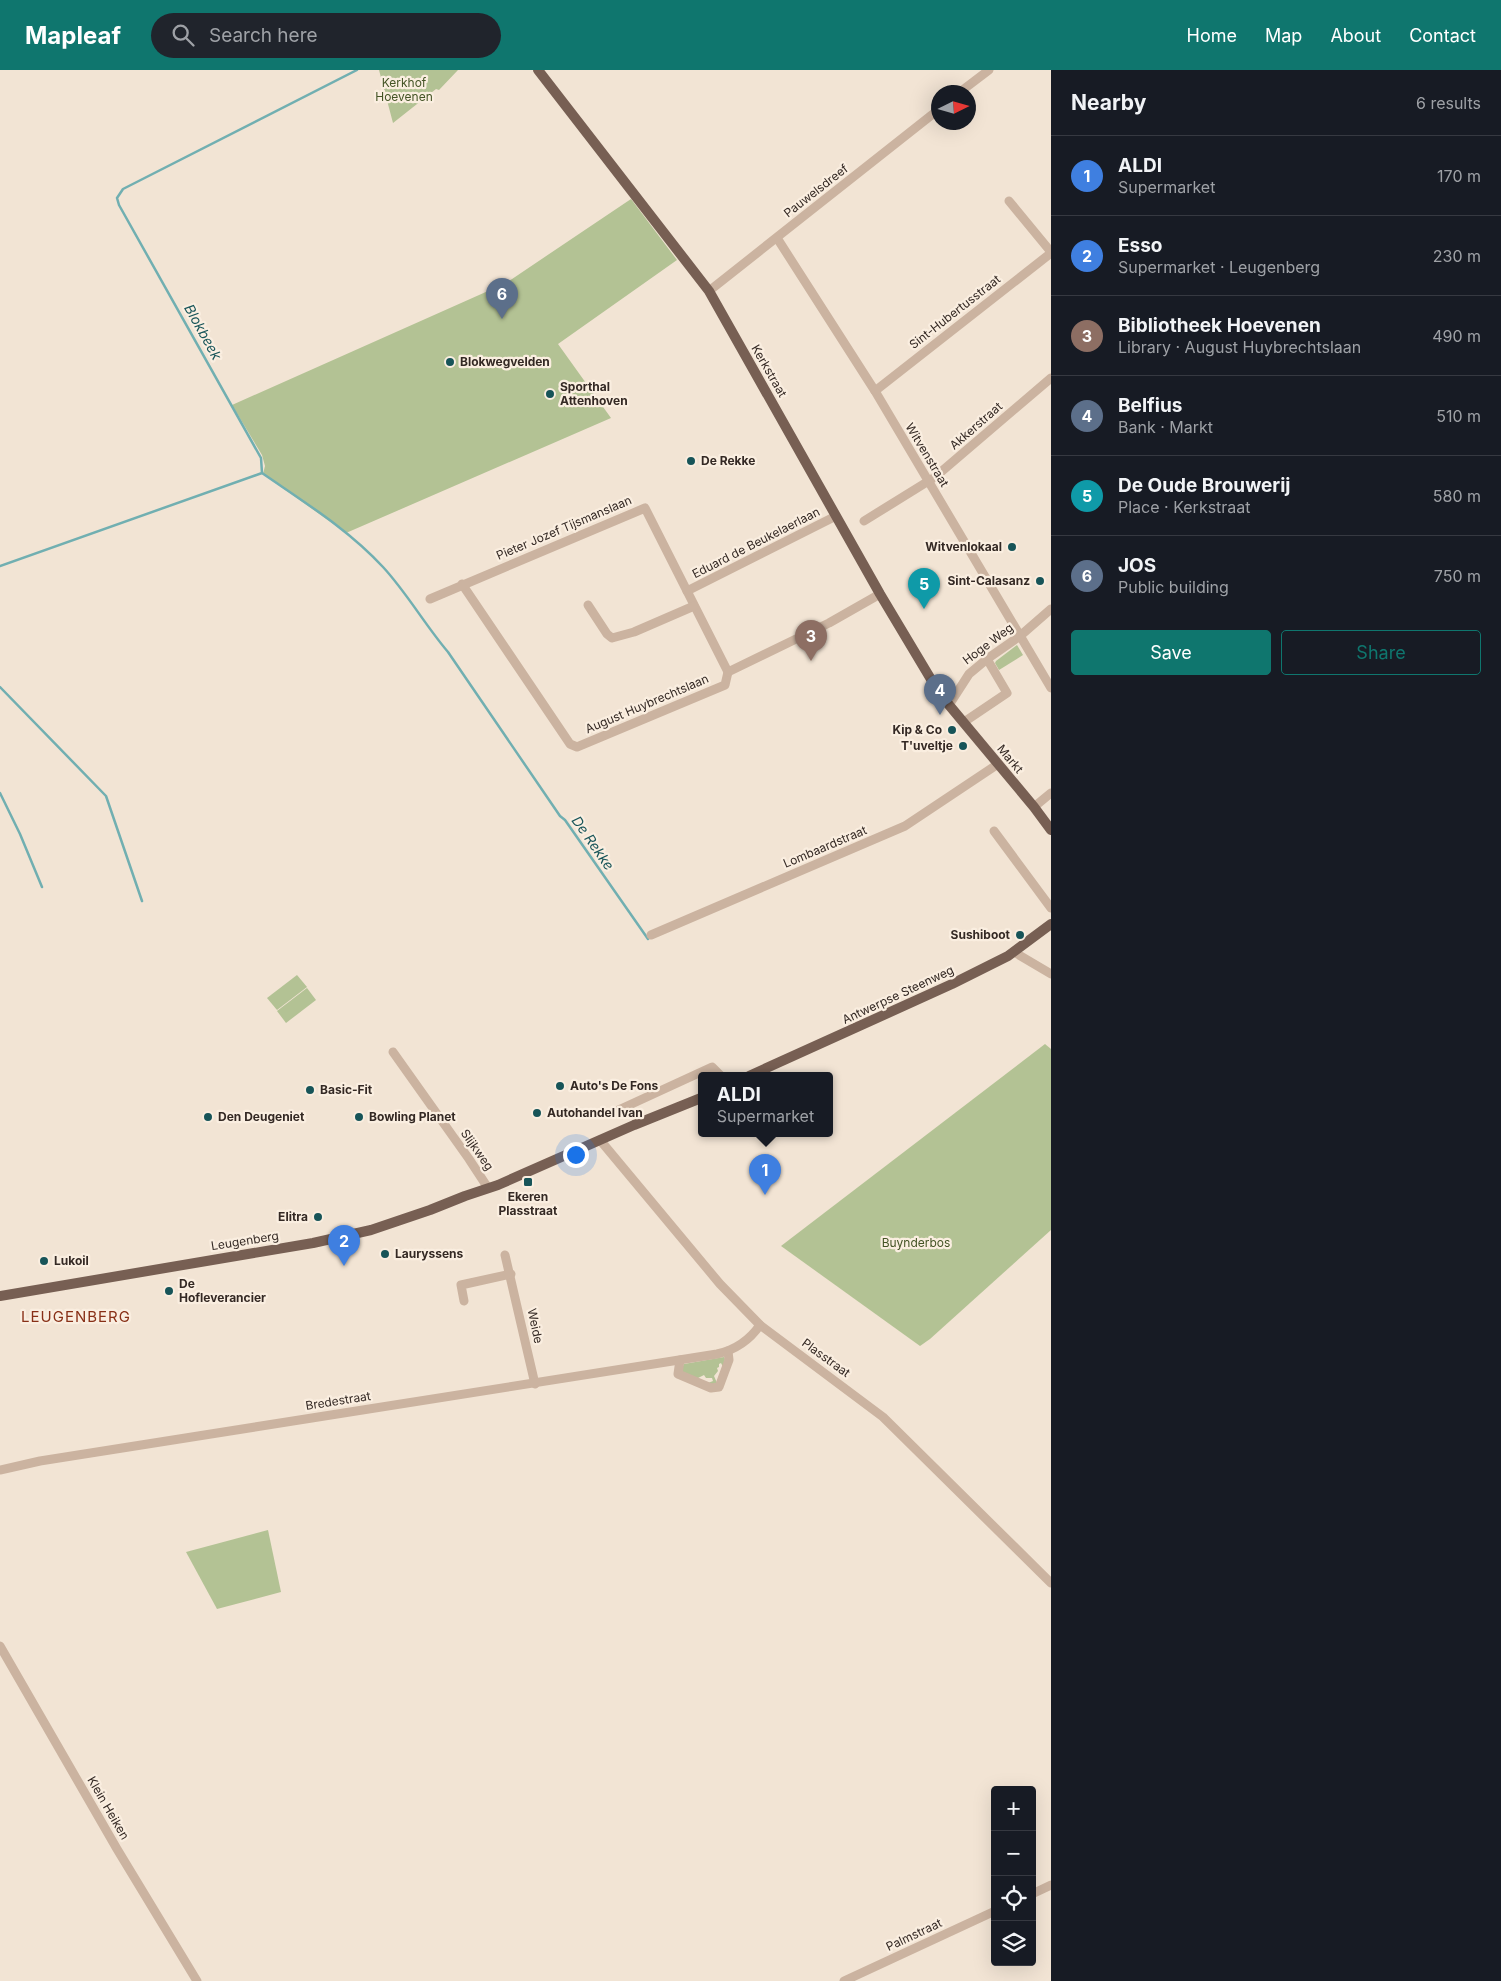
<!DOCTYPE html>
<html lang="en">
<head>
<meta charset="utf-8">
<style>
	body { margin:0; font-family:Inter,sans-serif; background:#20242c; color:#f1f3f6 }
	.controls { position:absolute; right:15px; bottom:15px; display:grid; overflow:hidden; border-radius:5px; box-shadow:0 5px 20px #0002 }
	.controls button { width:45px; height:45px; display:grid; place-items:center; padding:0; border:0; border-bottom:1px solid #363941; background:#171b24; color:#f1f3f6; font:25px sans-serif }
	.compass { position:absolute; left:931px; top:15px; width:45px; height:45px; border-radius:50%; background:#171b24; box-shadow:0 5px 20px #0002; rotate:85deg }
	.you { position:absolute; left:575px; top:1084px; width:18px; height:18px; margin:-12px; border:4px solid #fff; border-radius:50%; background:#1a73e8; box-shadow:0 0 0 8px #1a73e833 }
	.badge { display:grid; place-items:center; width:32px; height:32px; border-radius:50%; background:#0f766e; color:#fff; font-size:16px; font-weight:700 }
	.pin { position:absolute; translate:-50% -41px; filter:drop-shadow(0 1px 2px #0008) }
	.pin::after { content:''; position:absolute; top:26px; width:18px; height:15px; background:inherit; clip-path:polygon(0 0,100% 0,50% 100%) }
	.popup { position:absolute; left:698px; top:1002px; width:135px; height:65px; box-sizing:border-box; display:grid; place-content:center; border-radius:5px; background:#171b24; filter:drop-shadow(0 1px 4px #0005); font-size:16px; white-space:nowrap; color:#9ea1a6 }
	.popup b { font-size:19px; color:#f1f3f6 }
	.popup::after { content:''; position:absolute; left:50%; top:100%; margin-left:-10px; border:10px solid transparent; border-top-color:#171b24 }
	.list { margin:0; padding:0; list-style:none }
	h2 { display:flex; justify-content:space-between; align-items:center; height:65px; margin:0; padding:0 20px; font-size:21px }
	h2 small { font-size:16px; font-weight:400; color:#9ea1a6 }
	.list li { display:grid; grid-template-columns:32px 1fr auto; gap:15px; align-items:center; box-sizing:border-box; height:80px; padding:0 20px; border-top:1px solid #363941 }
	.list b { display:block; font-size:19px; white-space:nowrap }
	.list p { margin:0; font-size:16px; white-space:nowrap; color:#9ea1a6 }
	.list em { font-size:16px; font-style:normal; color:#9ea1a6 }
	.actions { display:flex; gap:10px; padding:15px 20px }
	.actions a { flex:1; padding:11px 0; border:1px solid #0f766e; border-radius:5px; text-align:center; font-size:18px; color:#0f766e }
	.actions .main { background:#0f766e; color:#fff }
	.icon { flex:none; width:28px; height:28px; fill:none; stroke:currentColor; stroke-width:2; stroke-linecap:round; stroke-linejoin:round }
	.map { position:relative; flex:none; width:1051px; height:1911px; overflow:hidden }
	header { display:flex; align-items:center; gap:30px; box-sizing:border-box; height:70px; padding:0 25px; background:#0f766e; color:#fff }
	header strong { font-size:24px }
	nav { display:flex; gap:28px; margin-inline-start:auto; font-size:18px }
	.search { width:350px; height:45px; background:#20242c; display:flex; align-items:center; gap:12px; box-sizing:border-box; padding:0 18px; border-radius:28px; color:#9ea1a6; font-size:19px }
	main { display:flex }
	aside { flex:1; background:#171b24 }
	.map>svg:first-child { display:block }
	.green { fill:#b3c294 }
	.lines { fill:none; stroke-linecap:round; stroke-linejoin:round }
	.stream { stroke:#71afb1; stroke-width:2.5 }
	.minor { stroke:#cbb3a0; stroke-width:9 }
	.major { stroke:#775f53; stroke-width:10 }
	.poi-dot { fill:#175458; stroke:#faeee0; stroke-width:2 }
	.labels { text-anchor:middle; stroke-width:4.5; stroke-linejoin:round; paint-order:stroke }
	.park-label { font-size:12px; fill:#445426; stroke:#faeee0 }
	.street-label { font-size:12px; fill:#342924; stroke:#faeee0 }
	.poi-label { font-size:12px; font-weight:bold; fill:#342924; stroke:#faeee0; text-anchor:start }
	.water-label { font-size:14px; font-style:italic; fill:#175458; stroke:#faeee0 }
	.quarter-label { font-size:15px; letter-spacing:1px; fill:#883017; stroke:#faeee0 }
</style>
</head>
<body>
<header>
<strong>Mapleaf</strong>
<div class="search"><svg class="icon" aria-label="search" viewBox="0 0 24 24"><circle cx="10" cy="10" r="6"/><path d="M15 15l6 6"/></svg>Search here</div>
<nav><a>Home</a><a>Map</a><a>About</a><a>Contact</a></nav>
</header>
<main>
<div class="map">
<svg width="1051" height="1911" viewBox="0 0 1051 1911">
	<rect width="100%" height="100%" fill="#f2e4d4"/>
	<!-- green -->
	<g class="green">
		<polygon points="379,0 458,0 439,20 436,19 393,53"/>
		<polygon points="631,129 677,190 558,274 611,348 346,463 263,404 265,396 262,385 232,335 506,213"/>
		<polygon points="1017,575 1023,585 999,600 995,593 996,591"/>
		<polygon points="297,905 307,917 277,940 267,928"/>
		<polygon points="307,918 316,930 286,953 277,941"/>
		<polygon points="1045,974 1051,979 1051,1160 930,1269 920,1276 781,1176"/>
		<polygon points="724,1287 725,1289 723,1297 721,1293 719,1294 719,1297 717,1298 718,1301 714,1306 717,1313 712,1315 708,1313 713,1311 712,1308 706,1308 704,1305 696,1309 684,1304 681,1300 684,1294"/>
		<polygon points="268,1460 281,1522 217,1539 186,1482"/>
	</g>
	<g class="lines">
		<!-- stream -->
		<g class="stream">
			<path d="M262,403c42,29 86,56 121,94 24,26 42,58 65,85l112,164 5,4 83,119"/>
			<polyline points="0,496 262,403 261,388 119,135 117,128 123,119 357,0"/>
			<polyline points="0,617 106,726 142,831"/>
			<polyline points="0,723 20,764 42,817"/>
		</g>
		<!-- minor -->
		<g class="minor">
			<polyline points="960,22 989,0"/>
			<polyline points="1009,131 1051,182"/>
			<polyline points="777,168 875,321 1051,618"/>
			<polyline points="709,221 938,40"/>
			<polyline points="875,321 1051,183"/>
			<polyline points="864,451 935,407 1051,308"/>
			<polyline points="462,514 570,674 577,677 725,615 728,602"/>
			<polyline points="687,521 836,446"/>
			<polyline points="430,529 645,438 728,602"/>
			<polyline points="588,535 607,564 612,568 634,562 694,536"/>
			<polyline points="728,602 829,553 880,524"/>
			<polyline points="949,635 969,604 987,589 1020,566 1051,539"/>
			<polyline points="964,652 1007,623 987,589"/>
			<polyline points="1034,737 1051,723"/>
			<polyline points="994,761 1051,838"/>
			<polyline points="651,865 905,756 998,694"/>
			<polyline points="1014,882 1051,904"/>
			<polyline points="393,982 469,1089 488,1118"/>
			<polyline points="612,1043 712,997 721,1006"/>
			<polyline points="600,1070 720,1214 760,1255 883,1347 1051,1513"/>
			<polyline points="505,1185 535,1314"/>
			<polyline points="464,1231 461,1215 511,1204"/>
			<polyline points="680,1290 678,1304 711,1318 719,1317 729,1290 728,1281"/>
			<path d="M0,1400l40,-9 677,-107c18,-4 32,-13 43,-29"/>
			<polyline points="0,1576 117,1779 197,1911"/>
			<polyline points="1032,1824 1051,1815"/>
			<polyline points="844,1911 995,1841"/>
		</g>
		<!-- major -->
		<g class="major">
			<polyline points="538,0 709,221 880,524 935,616 949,635 1034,737 1051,760"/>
			<polyline points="749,1006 952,914 1008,886 1051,854"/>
			<polyline points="0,1226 313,1173 371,1160 430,1140 465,1126 498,1115 634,1055 701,1028"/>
		</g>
	</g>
	<!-- markers -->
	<g class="poi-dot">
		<circle cx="450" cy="292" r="5"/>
		<circle cx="550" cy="324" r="5"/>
		<circle cx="691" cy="391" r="5"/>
		<circle cx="1012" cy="477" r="5"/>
		<circle cx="1040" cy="511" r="5"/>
		<circle cx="952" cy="660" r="5"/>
		<circle cx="963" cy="676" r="5"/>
		<circle cx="1020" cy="865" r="5"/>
		<circle cx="560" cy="1016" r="5"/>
		<circle cx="310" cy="1020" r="5"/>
		<circle cx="537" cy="1043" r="5"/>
		<circle cx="208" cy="1047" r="5"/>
		<circle cx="359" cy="1047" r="5"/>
		<rect x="523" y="1107" width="10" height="10" rx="2.5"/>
		<circle cx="318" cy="1147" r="5"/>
		<circle cx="385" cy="1184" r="5"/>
		<circle cx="44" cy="1191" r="5"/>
		<circle cx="169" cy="1221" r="5"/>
	</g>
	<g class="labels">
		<!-- park labels -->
		<g class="park-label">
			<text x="404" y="17">Kerkhof<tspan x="404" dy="14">Hoevenen</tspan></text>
			<text x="916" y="1177">Buynderbos</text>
		</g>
		<!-- street labels -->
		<g class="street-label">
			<text transform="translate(816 121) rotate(-38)" y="4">Pauwelsdreef</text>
			<text transform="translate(955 242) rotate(-38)" y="4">Sint-Hubertusstraat</text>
			<text transform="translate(769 301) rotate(60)" y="4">Kerkstraat</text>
			<text transform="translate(976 356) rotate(-41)" y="4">Akkerstraat</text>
			<text transform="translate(927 385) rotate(59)" y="4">Witvenstraat</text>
			<text transform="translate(564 458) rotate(-23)" y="4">Pieter Jozef Tijsmanslaan</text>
			<text transform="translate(756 473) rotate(-27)" y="4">Eduard de Beukelaerlaan</text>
			<text transform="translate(988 574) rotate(-37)" y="4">Hoge Weg</text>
			<text transform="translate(647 634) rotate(-23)" y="4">August Huybrechtslaan</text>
			<text transform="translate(1010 689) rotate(50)" y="4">Markt</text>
			<text transform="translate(825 777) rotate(-23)" y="4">Lombaardstraat</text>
			<text transform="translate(898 925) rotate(-25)" y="4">Antwerpse Steenweg</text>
			<text transform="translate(477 1080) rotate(55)" y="4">Slijkweg</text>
			<text transform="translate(245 1171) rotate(-9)" y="4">Leugenberg</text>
			<text transform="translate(535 1256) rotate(78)" y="4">Weide</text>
			<text transform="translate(826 1288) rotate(36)" y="4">Plasstraat</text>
			<text transform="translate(338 1331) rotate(-9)" y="4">Bredestraat</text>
			<text transform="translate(108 1738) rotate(60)" y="4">Klein Heiken</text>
			<text transform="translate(914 1865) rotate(-25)" y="4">Palmstraat</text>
		</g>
		<!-- poi labels -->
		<g class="poi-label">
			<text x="460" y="296">Blokwegvelden</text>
			<text x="560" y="321">Sporthal<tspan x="560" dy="14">Attenhoven</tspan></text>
			<text x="701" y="395">De Rekke</text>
			<text x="1002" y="481" text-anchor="end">Witvenlokaal</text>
			<text x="1030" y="515" text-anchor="end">Sint-Calasanz</text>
			<text x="942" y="664" text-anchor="end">Kip &amp; Co</text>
			<text x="953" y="680" text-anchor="end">T'uveltje</text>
			<text x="1010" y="869" text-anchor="end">Sushiboot</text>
			<text x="570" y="1020">Auto's De Fons</text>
			<text x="320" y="1024">Basic-Fit</text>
			<text x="547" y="1047">Autohandel Ivan</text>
			<text x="218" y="1051">Den Deugeniet</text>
			<text x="369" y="1051">Bowling Planet</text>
			<text x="528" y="1131" text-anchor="middle">Ekeren<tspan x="528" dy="14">Plasstraat</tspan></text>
			<text x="308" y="1151" text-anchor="end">Elitra</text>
			<text x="395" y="1188">Lauryssens</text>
			<text x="54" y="1195">Lukoil</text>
			<text x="179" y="1218">De<tspan x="179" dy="14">Hofleverancier</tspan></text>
		</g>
		<!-- water labels -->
		<g class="water-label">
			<text transform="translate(203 262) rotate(61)" y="5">Blokbeek</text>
			<text transform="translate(593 773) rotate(55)" y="5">De Rekke</text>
		</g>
		<!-- quarter labels -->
		<g class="quarter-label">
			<text x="76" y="1252">LEUGENBERG</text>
		</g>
	</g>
</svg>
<div class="controls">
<button>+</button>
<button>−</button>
<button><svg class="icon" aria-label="locate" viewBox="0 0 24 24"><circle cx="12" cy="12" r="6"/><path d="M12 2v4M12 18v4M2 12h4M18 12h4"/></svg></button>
<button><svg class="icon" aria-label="layers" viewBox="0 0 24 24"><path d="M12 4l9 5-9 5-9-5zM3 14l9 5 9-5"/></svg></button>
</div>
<svg class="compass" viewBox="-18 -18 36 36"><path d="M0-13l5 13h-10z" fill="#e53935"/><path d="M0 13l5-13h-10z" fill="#9ea1a6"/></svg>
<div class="you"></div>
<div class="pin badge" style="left:765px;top:1125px;background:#3f7fe0">1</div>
<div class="popup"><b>ALDI</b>Supermarket</div>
<div class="pin badge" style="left:344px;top:1196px;background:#3f7fe0">2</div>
<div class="pin badge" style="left:811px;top:591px;background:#8d6e63">3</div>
<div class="pin badge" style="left:940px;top:645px;background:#5c6f8a">4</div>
<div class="pin badge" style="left:924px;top:539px;background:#0f9aa8">5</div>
<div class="pin badge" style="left:502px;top:249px;background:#5c6f8a">6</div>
</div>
<aside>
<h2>Nearby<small>6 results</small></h2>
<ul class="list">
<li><span class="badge" style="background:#3f7fe0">1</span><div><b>ALDI</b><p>Supermarket</p></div><em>170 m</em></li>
<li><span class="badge" style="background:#3f7fe0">2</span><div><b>Esso</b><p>Supermarket · Leugenberg</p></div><em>230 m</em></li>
<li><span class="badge" style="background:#8d6e63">3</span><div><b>Bibliotheek Hoevenen</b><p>Library · August Huybrechtslaan</p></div><em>490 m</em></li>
<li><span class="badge" style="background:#5c6f8a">4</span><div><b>Belfius</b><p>Bank · Markt</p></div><em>510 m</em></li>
<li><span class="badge" style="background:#0f9aa8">5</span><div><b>De Oude Brouwerij</b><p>Place · Kerkstraat</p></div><em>580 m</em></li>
<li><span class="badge" style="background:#5c6f8a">6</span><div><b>JOS</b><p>Public building</p></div><em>750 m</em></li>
</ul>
<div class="actions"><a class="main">Save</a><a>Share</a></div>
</aside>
</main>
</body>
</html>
